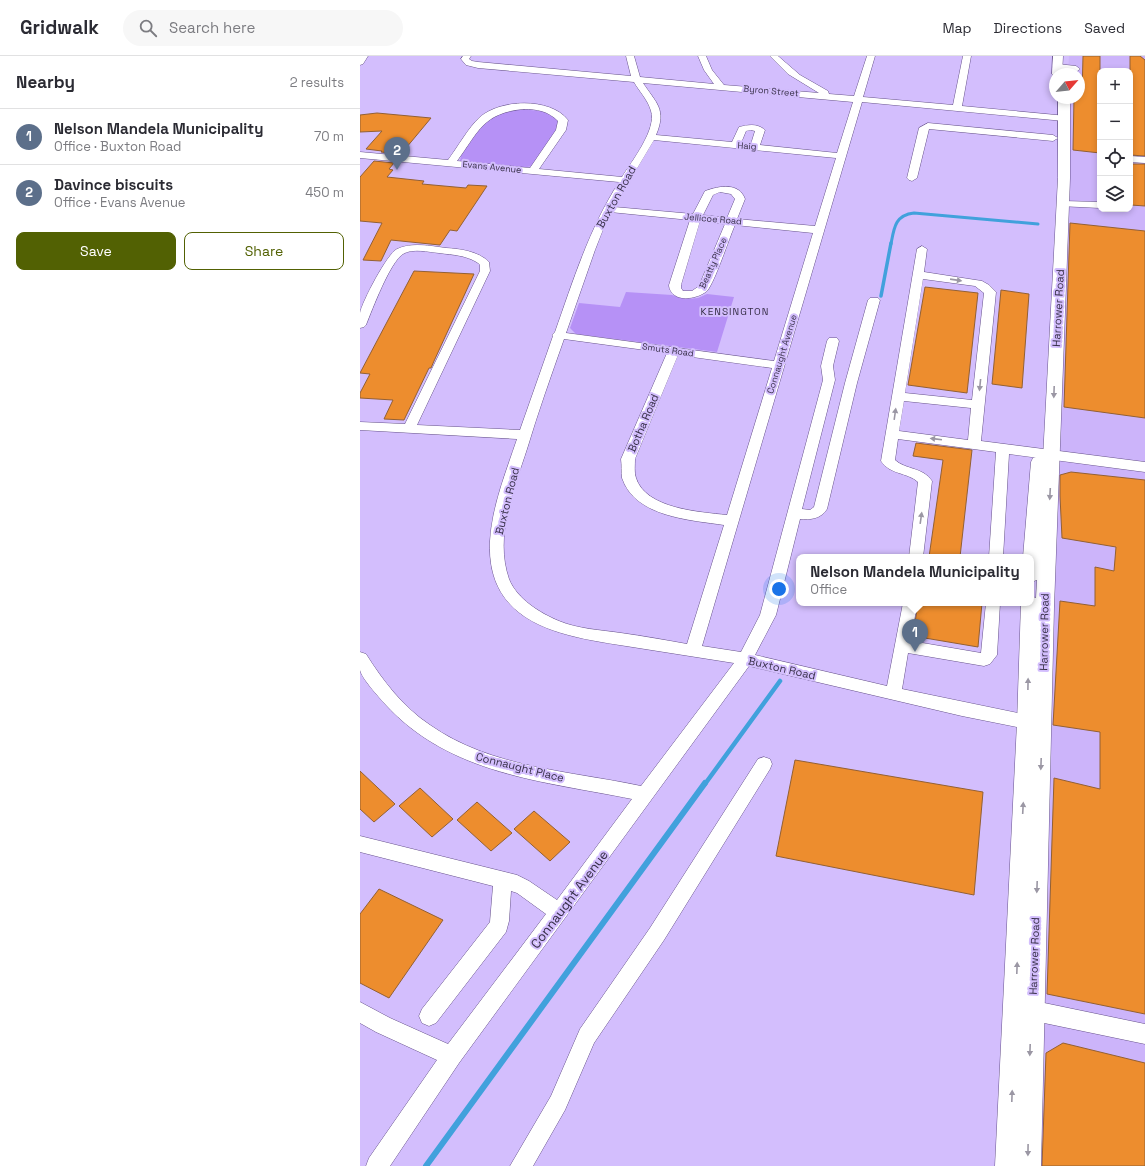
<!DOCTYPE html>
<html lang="en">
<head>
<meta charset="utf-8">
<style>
	body { margin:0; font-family:"Space Grotesk",sans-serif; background:#f7f7f7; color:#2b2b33 }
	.controls { position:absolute; right:12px; top:12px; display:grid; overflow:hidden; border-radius:8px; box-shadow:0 2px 6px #0003 }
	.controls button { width:36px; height:36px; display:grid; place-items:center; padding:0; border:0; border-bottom:1px solid #e1e1e2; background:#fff; color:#2b2b33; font:20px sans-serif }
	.compass { position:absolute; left:689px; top:12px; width:36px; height:36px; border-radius:50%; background:#fff; box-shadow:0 2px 6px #0003; rotate:62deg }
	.you { position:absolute; left:419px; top:533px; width:14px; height:14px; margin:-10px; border:3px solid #fff; border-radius:50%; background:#1a73e8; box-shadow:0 0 0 6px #1a73e833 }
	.badge { display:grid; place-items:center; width:26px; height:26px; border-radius:50%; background:#526103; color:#fff; font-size:13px; font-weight:700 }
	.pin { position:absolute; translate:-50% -33px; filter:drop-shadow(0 1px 2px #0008) }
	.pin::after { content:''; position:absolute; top:21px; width:14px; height:12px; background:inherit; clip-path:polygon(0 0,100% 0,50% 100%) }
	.popup { position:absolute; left:436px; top:498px; width:238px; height:52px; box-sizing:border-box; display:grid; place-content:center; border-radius:8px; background:#fff; filter:drop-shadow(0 1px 3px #0005); font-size:13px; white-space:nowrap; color:#7c7c81 }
	.popup b { font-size:15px; color:#2b2b33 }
	.popup::after { content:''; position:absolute; left:50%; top:100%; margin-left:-8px; border:8px solid transparent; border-top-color:#fff }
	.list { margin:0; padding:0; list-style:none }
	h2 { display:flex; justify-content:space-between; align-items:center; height:52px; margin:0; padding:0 16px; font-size:17px }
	h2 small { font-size:13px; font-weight:400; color:#7c7c81 }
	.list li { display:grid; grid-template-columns:26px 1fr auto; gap:12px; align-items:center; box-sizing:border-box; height:56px; padding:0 16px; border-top:1px solid #e1e1e2 }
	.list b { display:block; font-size:15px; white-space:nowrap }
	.list p { margin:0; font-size:13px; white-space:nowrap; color:#7c7c81 }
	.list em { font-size:13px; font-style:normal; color:#7c7c81 }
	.actions { display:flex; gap:8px; padding:12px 16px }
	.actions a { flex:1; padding:9px 0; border:1px solid #526103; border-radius:8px; text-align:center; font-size:14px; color:#526103 }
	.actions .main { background:#526103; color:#fff }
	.icon { flex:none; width:22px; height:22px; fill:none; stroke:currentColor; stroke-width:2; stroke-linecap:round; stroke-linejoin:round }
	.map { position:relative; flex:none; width:785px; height:1110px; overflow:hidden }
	header { display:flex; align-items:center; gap:24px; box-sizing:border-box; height:56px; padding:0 20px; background:#fff; border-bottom:1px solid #e1e1e2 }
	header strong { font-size:19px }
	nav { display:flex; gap:22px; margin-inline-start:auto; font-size:14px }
	.search { width:280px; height:36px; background:#f7f7f7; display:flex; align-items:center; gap:10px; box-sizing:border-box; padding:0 14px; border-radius:22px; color:#7c7c81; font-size:15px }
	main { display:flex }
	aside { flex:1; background:#fff }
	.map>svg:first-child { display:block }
	.built { fill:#ccb4fa; fill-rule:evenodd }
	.green { fill:#b691f6 }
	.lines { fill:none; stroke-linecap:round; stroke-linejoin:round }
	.stream-far3 { stroke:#41a1dc; stroke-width:3 }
	.stream-far2 { stroke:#41a1dc; stroke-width:3.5 }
	.stream-far1 { stroke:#41a1dc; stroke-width:4.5 }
	.stream { stroke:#41a1dc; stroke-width:6 }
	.building { fill:#ed8d2e; stroke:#936033 }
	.minor-casing { stroke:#67538b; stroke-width:1 }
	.major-casing { stroke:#67538b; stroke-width:1 }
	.minor { fill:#fff; fill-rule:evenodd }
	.major { fill:#fff; fill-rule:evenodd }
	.oneway { fill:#9b97a4 }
	.labels { text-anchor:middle; stroke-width:4; stroke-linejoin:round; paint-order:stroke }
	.far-street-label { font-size:9px; fill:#372f48; stroke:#d3befd }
	.far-neighbourhood-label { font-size:10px; letter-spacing:1px; fill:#372f48; stroke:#d3befd }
	.street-label { font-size:11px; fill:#372f48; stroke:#d3befd }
	.near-street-label { font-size:13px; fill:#372f48; stroke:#d3befd }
</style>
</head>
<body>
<header>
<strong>Gridwalk</strong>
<div class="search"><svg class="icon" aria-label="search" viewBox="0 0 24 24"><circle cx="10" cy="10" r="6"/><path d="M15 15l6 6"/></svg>Search here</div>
<nav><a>Map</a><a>Directions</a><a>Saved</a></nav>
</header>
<main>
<aside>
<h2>Nearby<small>2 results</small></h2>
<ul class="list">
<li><span class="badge" style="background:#5c6f8a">1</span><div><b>Nelson Mandela Municipality</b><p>Office · Buxton Road</p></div><em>70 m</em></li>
<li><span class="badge" style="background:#5c6f8a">2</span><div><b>Davince biscuits</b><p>Office · Evans Avenue</p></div><em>450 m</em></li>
</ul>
<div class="actions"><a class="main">Save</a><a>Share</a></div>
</aside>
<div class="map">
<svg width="785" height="1110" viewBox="0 0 785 1110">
	<rect width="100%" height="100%" fill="#d3befd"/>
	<!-- built -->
	<path class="built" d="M709,0h76v1110h-108l15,-433 4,-298 11,-337h12v-24h-11zM740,15h30v138h-30z"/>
	<!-- green -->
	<g class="green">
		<polygon points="157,53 183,55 198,63 199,70 172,110 162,112 102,106 100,105 101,99 127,62"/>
		<polygon points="266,236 312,239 326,243 338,242 347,238 374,241 357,296 216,278 210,272 219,247 260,251"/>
	</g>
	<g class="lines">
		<!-- stream-far3 -->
		<path class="stream-far3" d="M531,188c3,-16 4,-29 23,-31l124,11"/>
		<!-- stream-far2 -->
		<polyline class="stream-far2" points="521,240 531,187"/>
		<!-- stream-far1 -->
		<polyline class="stream-far1" points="345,728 420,625"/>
		<!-- stream -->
		<polyline class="stream" points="66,1110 345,727"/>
	</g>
	<!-- building -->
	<g class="building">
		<polygon points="723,0 740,0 740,97 713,94 714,42 719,42 719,38 722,39"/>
		<polygon points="770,0 780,0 785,4 785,100 770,99"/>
		<polygon points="17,57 71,62 41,98 21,96 22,95 6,93 22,75 0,76 0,59"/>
		<polygon points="14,105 34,107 29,113 33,114 27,121 64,125 62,128 106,132 108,129 127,130 97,175 90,174 80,189 31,184 21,205 3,204 22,167 0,165 0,121"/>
		<polygon points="770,108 785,108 785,150 771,149"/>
		<polygon points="710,167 785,175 785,362 704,351"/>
		<polygon points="54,215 114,218 74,305 71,312 69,312 44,364 24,363 33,344 0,342 0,337 10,318 0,317"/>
		<polygon points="565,231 618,237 607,337 548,329"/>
		<polygon points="641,234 669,238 662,332 632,328"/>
		<polygon points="556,387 612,394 600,501 569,501 583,404 553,400"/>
		<polygon points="711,416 785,424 785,958 687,938 694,722 740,733 740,676 693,669 700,545 735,550 735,511 754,515 756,491 702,482 700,440 700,419"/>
		<polygon points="558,547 622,547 618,591 553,580"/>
		<polygon points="435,704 623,736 614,839 416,800"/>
		<polygon points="0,715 35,748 14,766 0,753"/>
		<polygon points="60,732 93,763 72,781 39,750"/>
		<polygon points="117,746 152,777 131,795 97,764"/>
		<polygon points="174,755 210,786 190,805 154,773"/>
		<polygon points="19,833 83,864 29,942 0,927 0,858"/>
		<polygon points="703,987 785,1007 785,1110 682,1110 686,997"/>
	</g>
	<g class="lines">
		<defs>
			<g id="minor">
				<polygon points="0,0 8,0 3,8 0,9"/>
				<path d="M103,0h8l-2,3 3,2 6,1 153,14 -5,-20h8l6,21 74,7 -10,-14 -6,-14h8l6,14 12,15 95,8 -31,-19 -18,-18h8l22,19 28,16 1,3 25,2 13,-40h8l-12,41 90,8 10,-49h8l-9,50 105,10 2,2 -5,3 -202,-19 -160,544 39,6 19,-37 63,-235 -2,-14 6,-25 2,-3h8l2,3 -6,25 2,14 -33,129 8,1 4,-3 31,-124 23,-83 2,-2h8l2,2 -23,83 -30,126c-6,10 -17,11 -27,10l-24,96 -21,40 132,31 16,-83h14l-6,38 70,12 5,-50h14l-3,52 -7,9 -6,2 -76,-13 -6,36 135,28 6,2 2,5 -2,5 -6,2 -75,-15 -213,-50 -290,397 -69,103h-24l3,-8 68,-98 -61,-28 -16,-9v-21l30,16 58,26 98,-130 -29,-21 -6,-2 -2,30 -3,11 -70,91 -7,3 -7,-3 -3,-7 3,-7 68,-87 3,-36 -133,-34v-16l157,39 12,6 28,19 75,-101c-89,-18 -182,-24 -247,-95 -6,-7 -23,-25 -25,-34 0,-6 0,-12 0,-18l6,2c17,27 37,53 64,71 61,43 141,46 211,61l93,-123c-36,-6 -72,-11 -108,-17 -64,-10 -140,-21 -136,-105 2,-35 16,-69 27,-102l-157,-9v-8l45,2 75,-153v-6l-2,-2c-12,-8 -25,-8 -39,-10 -10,-1 -27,-5 -36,1 -13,8 -31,56 -37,71l-2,2 -4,1c0,-4 0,-10 0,-15 2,-11 27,-59 37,-64 15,-7 33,-3 49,-1 14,1 32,3 43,14l1,9 -73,154 103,5 33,-94 -1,-1 3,-3c18,-51 34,-103 64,-150l-259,-24v-6l88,8c9,-12 21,-33 31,-42 20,-19 71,-21 89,2l-2,10 -27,39 83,8c10,-16 35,-48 29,-66 -3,-11 -12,-20 -17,-29l-156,-14 -12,-3 -5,-6zM283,27l210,19 -16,51 -77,-8 5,-15c-8,-7 -17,-5 -26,-3l-7,15 -76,-7c11,-26 0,-32 -13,-52zM164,53c13,0 24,2 34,12l-2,9 -26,38 -73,-7c22,-30 26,-48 67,-52zM391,74l4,1 -4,13 -10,-1 5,-12zM294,84l182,18 -21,68 -78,-7 8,-20c-6,-17 -26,-13 -40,-8l-12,23 -79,-7zM360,136l11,2 4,5 -8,19 -24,-3 10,-20zM250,156l80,8 -21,65c0,5 4,10 9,12 9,3 22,0 29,-6 8,-9 22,-53 28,-66l78,8 -39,128 -208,-28 29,-83zM340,165l25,3 -26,62 -7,5h-9l-2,-3v-3zM204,283l103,14 -46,106c1,6 0,13 1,19 13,39 68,42 102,47l-37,119c-22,-4 -44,-8 -66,-11 -20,-3 -43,-4 -62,-12 -19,-8 -42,-22 -50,-42 -15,-43 5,-90 18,-130 11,-37 24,-73 37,-110zM318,299l94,13 -45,147c-27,-3 -81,-6 -91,-37 -2,-6 -1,-13 -1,-19z"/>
				<polygon points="697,8 716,10 720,13 716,16 694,13 693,11 694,9"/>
				<polygon points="568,67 693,79 698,82 693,85 569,73 557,122 552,125 549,124 547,122 559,72"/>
				<polygon points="770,100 785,101 785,107 770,106"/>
				<polygon points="703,145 740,146 740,152 699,150 698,148 699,146"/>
				<path d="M562,190l5,3 -3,23 58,9 7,4 7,7 -15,149 164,21v10l-136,-18 -6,103h-14l7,-105 -98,-13 -3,21c11,10 28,7 37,21l-9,76h-14l9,-75c-11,-10 -28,-7 -37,-21l36,-212zM563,223l52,7 9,7 -12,107 -67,-7zM544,345l67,7 -3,32 -69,-9z"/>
				<polygon points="404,701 410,703 412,708 410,713 304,884 234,987 205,1054 173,1110 150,1110 191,1040 220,973 290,872 398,703"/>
				<polygon points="665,943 785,968 785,988 665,963 658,960 655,953 658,946"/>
			</g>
			<g id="major">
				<polygon points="693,0 703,0 702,18 695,18 695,21 692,18"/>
				<polygon points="698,42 710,42 710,122 694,551 681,1110 635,1110 657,667 661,547 671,547 671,540 676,542 677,524 671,526 671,501 663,501 671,406 673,402 679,400 683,402 698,122"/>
			</g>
		</defs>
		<!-- minor casing -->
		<use href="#minor" class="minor-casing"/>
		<!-- major casing -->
		<use href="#major" class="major-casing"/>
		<!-- minor -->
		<use href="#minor" class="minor"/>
		<!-- major -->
		<use href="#major" class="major"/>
	</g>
	<!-- one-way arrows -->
	<defs><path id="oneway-solid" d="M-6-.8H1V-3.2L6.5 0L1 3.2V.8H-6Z"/></defs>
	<g class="oneway">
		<use href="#oneway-solid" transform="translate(596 224) rotate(8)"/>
		<use href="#oneway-solid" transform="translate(620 329) rotate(96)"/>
		<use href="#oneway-solid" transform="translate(694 336) rotate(92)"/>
		<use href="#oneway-solid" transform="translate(535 358) rotate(-82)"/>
		<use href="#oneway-solid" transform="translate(576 383) rotate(-173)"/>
		<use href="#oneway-solid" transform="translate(690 438) rotate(93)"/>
		<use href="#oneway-solid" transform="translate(561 462) rotate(-82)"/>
		<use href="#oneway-solid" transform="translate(668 628) rotate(-89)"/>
		<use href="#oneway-solid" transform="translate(681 708) rotate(92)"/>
		<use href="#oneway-solid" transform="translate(663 752) rotate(-87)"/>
		<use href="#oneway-solid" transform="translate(677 831) rotate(92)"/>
		<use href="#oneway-solid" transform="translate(657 912) rotate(-88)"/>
		<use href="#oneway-solid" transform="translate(670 994) rotate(92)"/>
		<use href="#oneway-solid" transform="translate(652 1040) rotate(-88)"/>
		<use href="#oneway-solid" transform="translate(668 1094) rotate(91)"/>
	</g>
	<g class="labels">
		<!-- far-street labels -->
		<g class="far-street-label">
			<text transform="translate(411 35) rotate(5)" y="3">Byron Street</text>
			<text transform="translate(387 90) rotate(5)" y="3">Haig</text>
			<text transform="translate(132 111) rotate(6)" y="3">Evans Avenue</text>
			<text transform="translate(353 163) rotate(5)" y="3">Jellicoe Road</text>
			<text transform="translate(353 207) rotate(-66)" y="3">Beatty Place</text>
			<text transform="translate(308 294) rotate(8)" y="3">Smuts Road</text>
			<text transform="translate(422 298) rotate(-73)" y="3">Connaught Avenue</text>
		</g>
		<!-- far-neighbourhood labels -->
		<g class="far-neighbourhood-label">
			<text x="375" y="259">KENSINGTON</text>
		</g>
		<!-- street labels -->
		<g class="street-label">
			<text transform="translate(256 141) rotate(-61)" y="4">Buxton Road</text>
			<text transform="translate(698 252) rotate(-87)" y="4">Harrower Road</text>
			<text transform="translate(283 367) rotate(-67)" y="4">Botha Road</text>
			<text transform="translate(147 445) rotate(-76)" y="4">Buxton Road</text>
			<text transform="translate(684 576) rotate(-89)" y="4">Harrower Road</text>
			<text transform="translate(422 612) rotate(13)" y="4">Buxton Road</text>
			<text transform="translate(160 711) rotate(14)" y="4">Connaught Place</text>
			<text transform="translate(674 900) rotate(-88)" y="4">Harrower Road</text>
		</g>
		<!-- near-street labels -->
		<g class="near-street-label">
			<text transform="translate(209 843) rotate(-53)" y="5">Connaught Avenue</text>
		</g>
	</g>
</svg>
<div class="controls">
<button>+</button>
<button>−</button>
<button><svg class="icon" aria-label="locate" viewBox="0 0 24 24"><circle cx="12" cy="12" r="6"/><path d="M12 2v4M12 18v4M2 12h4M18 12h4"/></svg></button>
<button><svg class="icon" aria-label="layers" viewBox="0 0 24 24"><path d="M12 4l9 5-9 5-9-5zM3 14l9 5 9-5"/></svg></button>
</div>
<svg class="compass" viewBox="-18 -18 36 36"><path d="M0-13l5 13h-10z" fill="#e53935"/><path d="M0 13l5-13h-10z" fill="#7c7c81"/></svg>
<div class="you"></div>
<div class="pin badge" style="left:555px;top:596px;background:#5c6f8a">1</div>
<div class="popup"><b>Nelson Mandela Municipality</b>Office</div>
<div class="pin badge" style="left:37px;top:114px;background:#5c6f8a">2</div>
</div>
</main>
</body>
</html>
